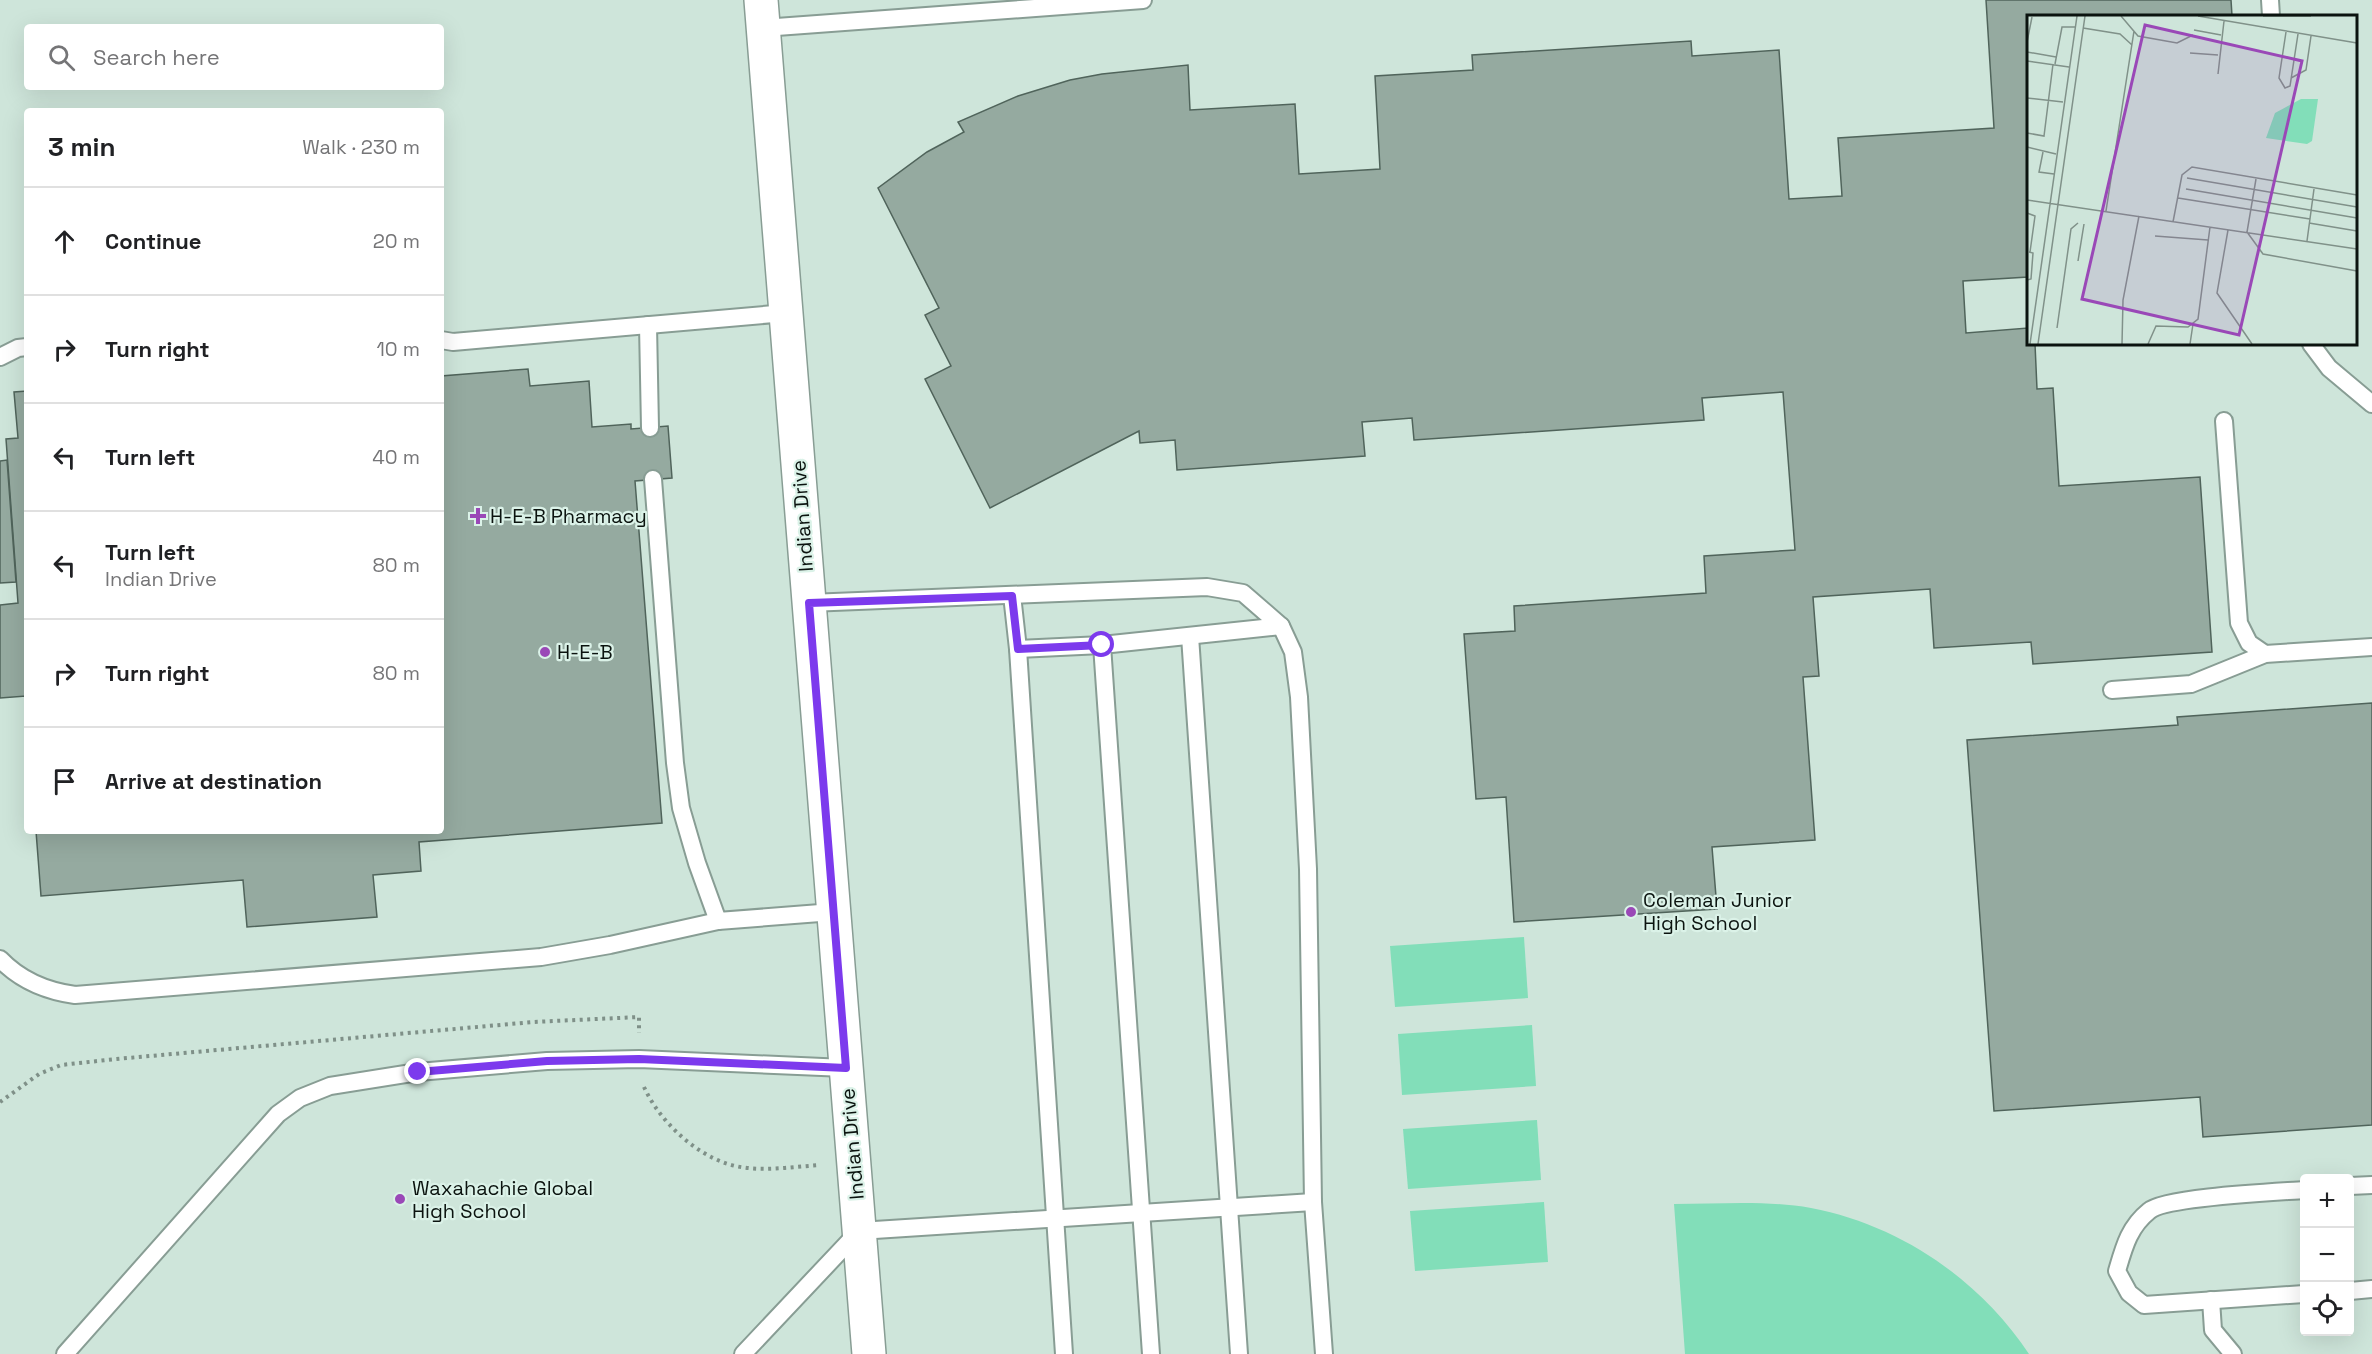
<!DOCTYPE html>
<html lang="en">
<head>
<meta charset="utf-8">
<style>
	body { margin:0; font-family:"Space Grotesk",sans-serif; background:#f2f2f2; color:#202124 }
	.controls { position:absolute; right:18px; bottom:18px; display:grid; overflow:hidden; border-radius:6px; box-shadow:0 6px 24px #0002 }
	.controls button { width:54px; height:54px; display:grid; place-items:center; padding:0; border:0; border-bottom:2px solid #e0e0e0; background:#fff; color:#202124; font:30px sans-serif }
	.stop { position:absolute; width:18px; height:18px; margin:-14px; border:4px solid #7c3aed; border-radius:50%; background:#fff }
	.stop.end { background:#7c3aed; border-color:#fff; box-shadow:0 2px 6px #0008 }
	.list { margin:0; padding:0; list-style:none }
	h2 { display:flex; justify-content:space-between; align-items:center; height:78px; margin:0; padding:0 24px; font-size:26px }
	h2 small { font-size:20px; font-weight:400; color:#757577 }
	.list li { display:grid; grid-template-columns:39px 1fr auto; gap:18px; align-items:center; box-sizing:border-box; height:108px; padding:0 24px; border-top:2px solid #e0e0e0 }
	.list b { display:block; font-size:22px; white-space:nowrap }
	.list p { margin:0; font-size:20px; white-space:nowrap; color:#757577 }
	.list em { font-size:20px; font-style:normal; color:#757577 }
	.icon { flex:none; width:33px; height:33px; fill:none; stroke:currentColor; stroke-width:2; stroke-linecap:round; stroke-linejoin:round }
	.map { position:relative; flex:none; width:2372px; height:1354px; overflow:hidden }
	.search { position:absolute; background:#fff; box-shadow:0 6px 24px #0002; left:24px; top:24px; width:420px; height:66px; display:flex; align-items:center; gap:15px; box-sizing:border-box; padding:0 21px; border-radius:6px; color:#757577; font-size:22px }
	.panel { position:absolute; background:#fff; box-shadow:0 6px 24px #0002; left:24px; top:108px; width:420px; height:726px; border-radius:6px }
	.map>svg:first-child { display:block }
	.green { fill:#82deb9 }
	.building { fill:#95aaa0; stroke:#50645b; stroke-width:1.5 }
	.lines { fill:none; stroke-linecap:round; stroke-linejoin:round }
	.lane-casing { stroke:#889d94; stroke-width:20 }
	.secondary-casing { stroke:#889d94; stroke-width:36 }
	.path { stroke:#7f9088; stroke-width:4; stroke-dasharray:3 4.5; stroke-linecap:butt }
	.lane { stroke:#fff; stroke-width:16 }
	.secondary { stroke:#fff; stroke-width:33 }
	.route { stroke:#7c3aed; stroke-width:8 }
	.poi-dot { fill:#9a48b7; stroke:#dbf2e8; stroke-width:2 }
	.labels { text-anchor:middle; stroke-width:4.5; stroke-linejoin:round; paint-order:stroke }
	.poi-label { font-size:20px; fill:#0b130f; stroke:#dbf2e8; text-anchor:start }
	.street-label { font-size:20px; fill:#0b130f; stroke:#dbf2e8 }
	.inset-road { fill:none; stroke:#809189; stroke-width:1.5 }
	.view { fill:#9a48b7; fill-opacity:0.15; stroke:#9a48b7; stroke-width:3 }
	.inset-edge { fill:none; stroke:#0b130f; stroke-width:3 }
</style>
</head>
<body>
<div class="map">
<svg width="2372" height="1354" viewBox="0 0 2372 1354">
	<rect width="100%" height="100%" fill="#cee5da"/>
	<!-- green -->
	<g class="green">
		<polygon points="1524,937 1528,998 1395,1007 1390,946"/>
		<polygon points="1532,1025 1536,1086 1402,1095 1398,1034"/>
		<polygon points="1537,1120 1541,1180 1408,1189 1403,1129"/>
		<polygon points="1544,1202 1548,1262 1415,1271 1410,1211"/>
		<path d="M1674,1204c45,0 92,-4 137,4 89,17 168,71 218,146h-344z"/>
	</g>
	<!-- building -->
	<g class="building">
		<polygon points="1986,0 2231,0 2232,16 2028,16 2028,277 1963,281 1966,333 2028,328 2028,344 2035,344 2037,389 2053,388 2059,486 2200,477 2212,652 2033,664 2031,642 1934,648 1930,589 1813,597 1819,676 1803,677 1815,840 1712,847 1717,909 1514,922 1506,797 1476,799 1464,634 1515,631 1514,606 1706,593 1704,556 1795,550 1783,392 1702,398 1704,420 1414,440 1412,418 1362,422 1365,456 1177,470 1175,440 1140,443 1139,431 990,508 925,379 951,366 925,315 939,308 878,188 927,152 964,132 958,122 1018,96 1070,80 1102,74 1188,65 1190,110 1295,104 1299,174 1380,169 1375,76 1473,70 1472,55 1691,41 1692,56 1779,50 1789,199 1842,196 1838,138 1994,128"/>
		<polygon points="528,369 530,386 589,381 592,427 631,424 631,429 668,426 672,478 635,481 662,823 419,842 421,871 373,875 377,917 247,927 243,880 41,896 36,831 441,831 441,376"/>
		<polygon points="27,391 27,713 26,696 0,698 0,605 18,603 6,439 18,438 14,392"/>
		<polygon points="7,460 16,582 0,583 0,461"/>
		<polygon points="2372,703 2372,1125 2203,1137 2200,1097 1994,1111 1967,740 2178,725 2177,717"/>
	</g>
	<g class="lines">
		<defs>
			<g id="lane">
				<polyline points="2270,0 2271,16"/>
				<polyline points="763,28 1143,0"/>
				<polyline points="648,325 650,428"/>
				<polyline points="441,340 453,342 786,313"/>
				<polyline points="2311,344 2329,368 2372,404"/>
				<polyline points="0,357 18,348 27,347"/>
				<polyline points="2224,421 2239,623 2249,643 2265,654"/>
				<polyline points="653,479 675,763 681,808 697,863 718,921"/>
				<polyline points="1012,595 1018,649 1064,1354"/>
				<polyline points="809,603 1207,587 1243,593 1281,626 1293,652 1299,697 1308,869 1313,1202 1324,1354"/>
				<polyline points="1190,636 1239,1354"/>
				<polyline points="1102,645 1151,1354"/>
				<polyline points="1018,649 1102,645 1281,626"/>
				<polyline points="2112,690 2191,684 2265,654 2372,647"/>
				<path d="M0,959c20,21 46,32 75,36l466,-38 69,-12 108,-24 115,-9"/>
				<polyline points="2350,1186 2372,1185"/>
				<path d="M2304,1190c-26,2 -139,7 -155,21 -20,16 -25,36 -32,60l12,22 15,12 160,-11"/>
				<polyline points="2350,1291 2372,1289"/>
				<polyline points="2211,1300 2213,1330 2233,1354"/>
				<polyline points="65,1354 278,1114 300,1098 330,1086 418,1072 547,1061 639,1059 845,1068"/>
				<polyline points="743,1354 859,1231 1313,1202"/>
			</g>
			<polyline id="secondary" points="761,0 869,1354"/>
		</defs>
		<!-- lane casing -->
		<use href="#lane" class="lane-casing"/>
		<!-- secondary casing -->
		<use href="#secondary" class="secondary-casing"/>
		<!-- path -->
		<g class="path">
			<path d="M644,1087c15,33 49,66 84,77 28,9 62,3 92,1"/>
			<polyline points="0,1102 39,1074 61,1065 116,1059 533,1022 639,1017 639,1033"/>
		</g>
		<!-- lane -->
		<use href="#lane" class="lane"/>
		<!-- secondary -->
		<use href="#secondary" class="secondary"/>
	</g>
	<g class="lines">
		<!-- route -->
		<polyline class="route" points="418,1072 547,1061 639,1059 846,1068 809,603 1012,596 1018,649 1102,645"/>
	</g>
	<!-- markers -->
	<g class="poi-dot">
		<path d="M475 507h6v6h6v6h-6v6h-6v-6h-6v-6h6z"/>
		<circle cx="545" cy="652" r="6"/>
		<circle cx="1631" cy="912" r="6"/>
		<circle cx="400" cy="1199" r="6"/>
	</g>
	<g class="labels">
		<!-- poi labels -->
		<g class="poi-label">
			<text x="490" y="523">H-E-B Pharmacy</text>
			<text x="557" y="659">H-E-B</text>
			<text x="1643" y="907">Coleman Junior<tspan x="1643" dy="23">High School</tspan></text>
			<text x="412" y="1195">Waxahachie Global<tspan x="412" dy="23">High School</tspan></text>
		</g>
		<!-- street labels -->
		<g class="street-label">
			<text transform="translate(802 516) rotate(-94)" y="7">Indian Drive</text>
			<text transform="translate(852 1144) rotate(-95)" y="7">Indian Drive</text>
		</g>
	</g>
	<!-- overview -->
	<g transform="translate(2027 15)">
		<rect width="330" height="330" fill="#cee5da"/>
		<path d="M274,84h17l-6,42 -5,3 -41,-6 9,-25z" fill="#82deb9"/>
		<path class="inset-road" d="M94,1l17,20 39,7 16,-8M171,1l159,27M236,1h48M56,13l37,6 12,11M167,15l27,5M259,17l-7,46 6,10 5,-2 8,-52M0,27l5,-25M0,37l29,5M163,38l28,2M0,46l42,6M28,49l7,-37h13M191,59l6,-53M264,63l15,-8 5,-34M0,83l36,4M0,118l17,3 9,-72M0,132l29,7M16,137l-4,20 15,2M160,163l170,29M229,164l-9,53 16,22 94,17M159,174l171,29M151,183l132,21M0,185l330,49M79,196l28,-180M0,198l8,3 -5,36M146,207l9,-47 10,-8 165,28M282,208l48,8M201,215l-11,63 35,51M128,221l53,4M280,226l7,-52M51,246l6,-37M0,265l4,-1 2,-26 -4,-1M30,313l14,-99 7,-6M3,329l47,-328M11,329l47,-328M95,329l1,-44 16,-84M121,329l8,-18 32,1 10,-8 12,-92M163,329l3,-20"/>
		<path class="view" d="M118,10l157,36 -63,274 -157,-36z"/>
		<rect width="330" height="330" class="inset-edge"/>
	</g>
</svg>
<div class="controls">
<button>+</button>
<button>−</button>
<button><svg class="icon" aria-label="locate" viewBox="0 0 24 24"><circle cx="12" cy="12" r="6"/><path d="M12 2v4M12 18v4M2 12h4M18 12h4"/></svg></button>
</div>
<div class="stop" style="left:1102px;top:645px"></div>
<div class="stop end" style="left:418px;top:1072px"></div>
<div class="search"><svg class="icon" aria-label="search" viewBox="0 0 24 24"><circle cx="10" cy="10" r="6"/><path d="M15 15l6 6"/></svg>Search here</div>
<section class="panel">
<h2>3 min<small>Walk · 230 m</small></h2>
<ul class="list">
<li><svg class="icon" aria-label="ahead" viewBox="0 0 24 24"><path d="M12 20V5M6 11l6-6 6 6"/></svg><div><b>Continue</b></div><em>20 m</em></li>
<li><svg class="icon" aria-label="right" viewBox="0 0 24 24"><path d="M7 20v-9h11M14 6l5 5-5 5"/></svg><div><b>Turn right</b></div><em>10 m</em></li>
<li><svg class="icon" aria-label="left" viewBox="0 0 24 24"><path d="M17 20v-9H6M10 6l-5 5 5 5"/></svg><div><b>Turn left</b></div><em>40 m</em></li>
<li><svg class="icon" aria-label="left" viewBox="0 0 24 24"><path d="M17 20v-9H6M10 6l-5 5 5 5"/></svg><div><b>Turn left</b><p>Indian Drive</p></div><em>80 m</em></li>
<li><svg class="icon" aria-label="right" viewBox="0 0 24 24"><path d="M7 20v-9h11M14 6l5 5-5 5"/></svg><div><b>Turn right</b></div><em>80 m</em></li>
<li><svg class="icon" aria-label="arrive" viewBox="0 0 24 24"><path d="M6 21V4h12l-3 4 3 4H6"/></svg><div><b>Arrive at destination</b></div></li>
</ul>
</section>
</div>
</body>
</html>
